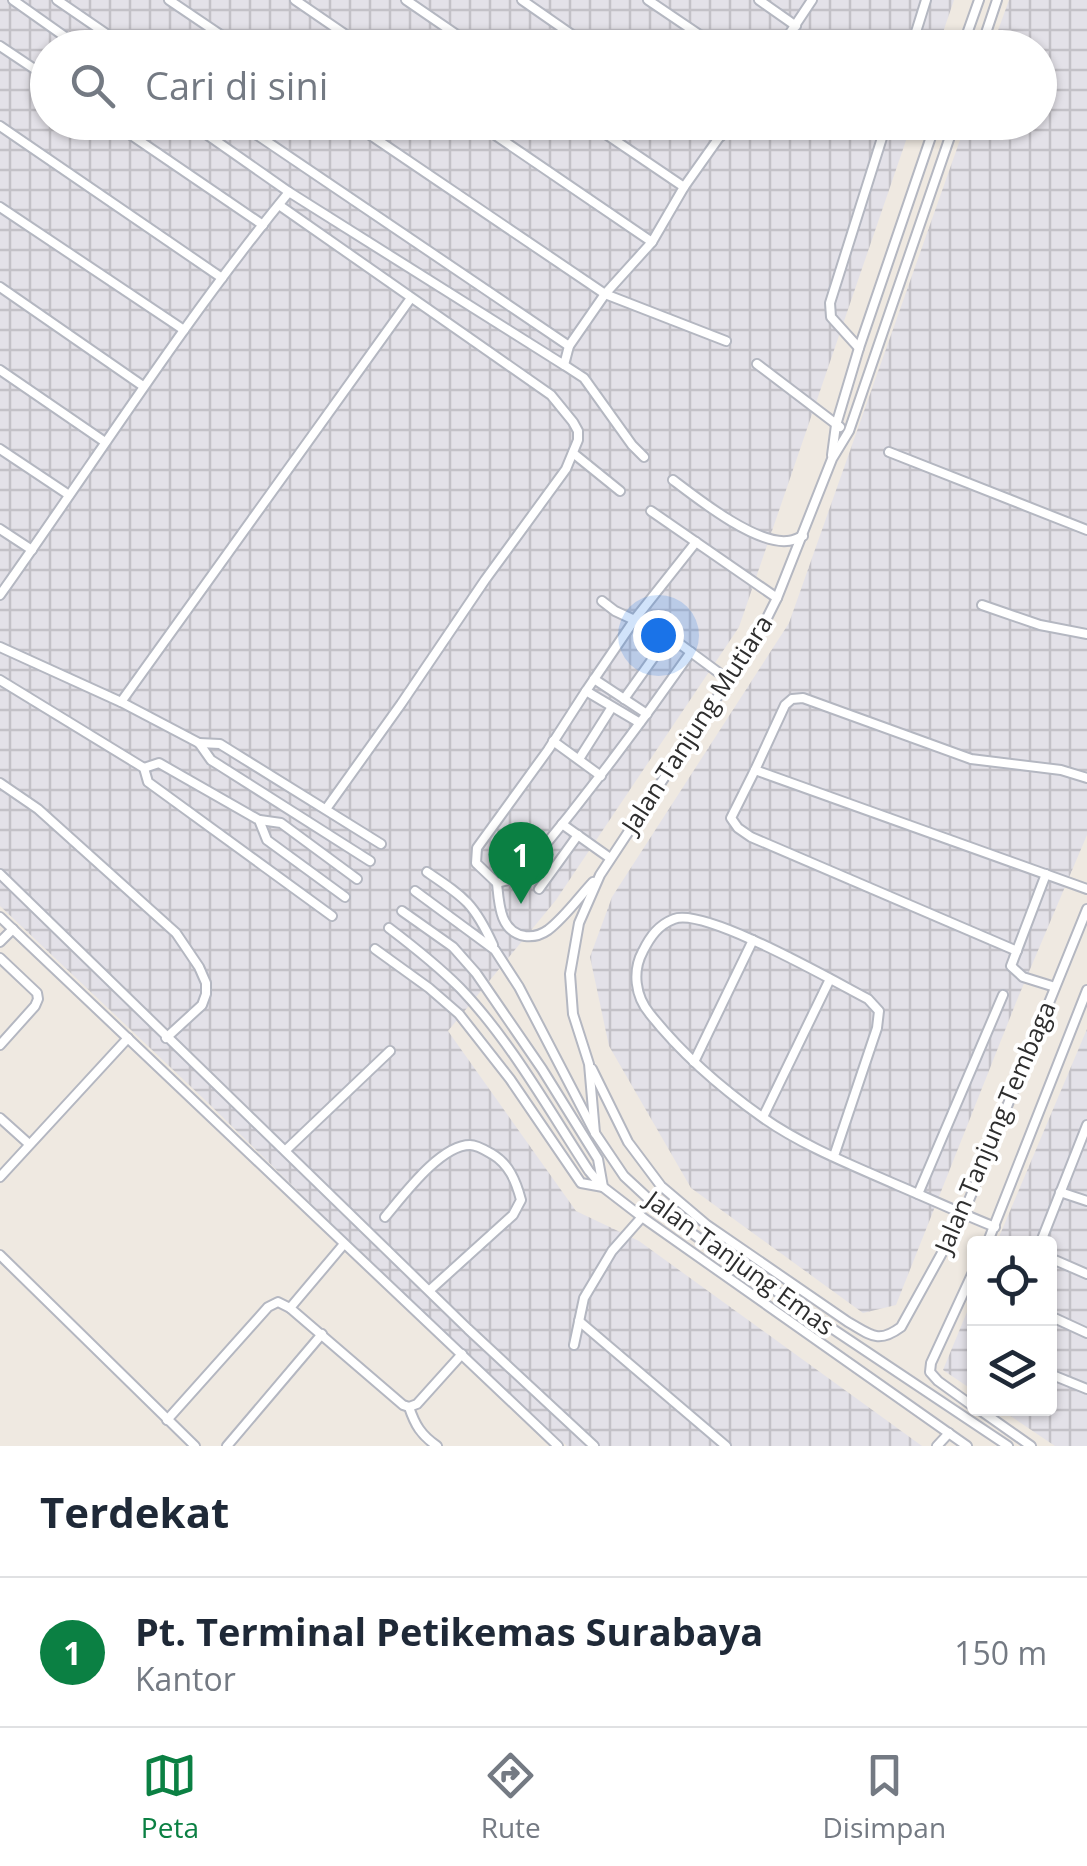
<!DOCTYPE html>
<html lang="id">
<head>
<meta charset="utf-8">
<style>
	body { margin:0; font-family:"Open Sans",sans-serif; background:#f2f2f3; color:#1f2937 }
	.controls { position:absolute; right:30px; bottom:30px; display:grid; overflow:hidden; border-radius:10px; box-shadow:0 2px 8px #0004 }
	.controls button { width:90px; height:90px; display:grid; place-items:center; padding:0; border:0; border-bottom:2px solid #e0e1e3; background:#fff; color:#1f2937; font:50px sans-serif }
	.you { position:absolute; left:658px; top:635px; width:35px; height:35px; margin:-25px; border:8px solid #fff; border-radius:50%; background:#1a73e8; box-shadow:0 0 0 15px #1a73e833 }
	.badge { display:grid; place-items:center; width:65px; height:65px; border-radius:50%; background:#0b8043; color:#fff; font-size:32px; font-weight:700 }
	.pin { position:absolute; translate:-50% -82px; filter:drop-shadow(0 2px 5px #0008) }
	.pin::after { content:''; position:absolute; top:52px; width:35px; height:30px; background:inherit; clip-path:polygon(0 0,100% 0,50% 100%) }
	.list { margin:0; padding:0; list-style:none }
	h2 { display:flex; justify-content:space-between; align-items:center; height:130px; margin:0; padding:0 40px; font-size:42px }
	h2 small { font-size:32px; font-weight:400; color:#747a83 }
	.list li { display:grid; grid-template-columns:65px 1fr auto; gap:30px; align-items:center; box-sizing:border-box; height:150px; padding:0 40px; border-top:2px solid #e0e1e3 }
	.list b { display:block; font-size:38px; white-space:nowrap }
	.list p { margin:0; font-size:32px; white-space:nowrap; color:#747a83 }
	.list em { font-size:32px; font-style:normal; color:#747a83 }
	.icon { flex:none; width:55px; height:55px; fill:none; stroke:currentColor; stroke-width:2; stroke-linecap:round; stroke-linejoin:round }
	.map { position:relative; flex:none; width:1087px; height:1446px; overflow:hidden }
	.search { position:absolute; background:#fff; box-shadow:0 2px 8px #0004; left:30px; right:30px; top:30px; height:110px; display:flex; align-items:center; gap:25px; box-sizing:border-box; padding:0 35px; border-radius:55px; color:#747a83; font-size:38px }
	.sheet { height:280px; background:#fff }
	nav { display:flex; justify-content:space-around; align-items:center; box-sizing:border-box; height:140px; border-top:2px solid #e0e1e3; background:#fff; font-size:28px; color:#747a83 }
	nav a { display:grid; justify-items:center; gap:5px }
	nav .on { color:#0b8043 }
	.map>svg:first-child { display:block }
	.industrial { fill:url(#industrial-grid) }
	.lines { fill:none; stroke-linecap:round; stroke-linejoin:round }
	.lane-casing { stroke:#b4b7c1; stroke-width:12 }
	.lane { stroke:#fff; stroke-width:8 }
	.labels { text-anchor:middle; stroke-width:8; stroke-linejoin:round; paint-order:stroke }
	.street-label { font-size:25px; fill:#2e2e2e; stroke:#fff }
</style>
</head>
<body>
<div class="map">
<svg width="1087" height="1446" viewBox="0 0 1087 1446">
	<defs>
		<pattern id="industrial-grid" width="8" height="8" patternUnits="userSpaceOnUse" patternTransform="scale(2.5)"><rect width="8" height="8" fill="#e3e1e8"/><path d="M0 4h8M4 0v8" fill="none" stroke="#c3c1c7"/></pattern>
	</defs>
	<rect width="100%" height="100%" fill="#efe9e1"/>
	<!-- industrial -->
	<g class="industrial">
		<polygon points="0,0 954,0 938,47 48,48 48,122 912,123 739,627 556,900 448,1031 576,1211 639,1241 922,1446 567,1446 468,1357 206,1101 0,906"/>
		<polygon points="1009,0 1087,0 1087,835 1017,1000 896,1305 863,1313 691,1188 609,1046 590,957 612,897 789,623 966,123 1040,122 1040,48 992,47"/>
		<polygon points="1087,1029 1087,1446 1055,1446 1000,1409 1050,1408 1050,1244 996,1244"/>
		<polygon points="974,1295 974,1391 943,1370"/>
	</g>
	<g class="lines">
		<defs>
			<g id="lane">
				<polyline points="13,0 81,48"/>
				<polyline points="57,0 127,48"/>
				<polyline points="169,0 240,48"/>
				<polyline points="295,0 365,48"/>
				<polyline points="406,0 476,48"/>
				<polyline points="522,0 591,48"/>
				<polyline points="648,0 719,48"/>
				<polyline points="759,0 796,26"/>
				<polyline points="0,46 48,78"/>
				<polyline points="780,48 812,0"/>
				<polyline points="911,48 926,0"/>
				<polyline points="962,48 979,0"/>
				<polyline points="981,48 997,0"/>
				<polyline points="112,122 263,225"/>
				<polyline points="189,122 289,192 564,365 569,346 605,294 652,242 684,187 730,122"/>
				<polyline points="238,122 569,346"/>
				<polyline points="351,122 605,294 726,341"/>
				<polyline points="476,122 652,242"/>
				<polyline points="588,122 684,187"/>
				<polyline points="701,122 721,136"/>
				<polyline points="0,126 222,278"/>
				<polyline points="279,205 551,395 573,422 578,431 578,440 566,469 485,580 401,704 326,809"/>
				<polyline points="0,207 184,330"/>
				<polyline points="0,287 143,386"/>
				<polyline points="859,348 831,317 830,303 887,122"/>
				<polyline points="757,364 840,427"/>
				<polyline points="564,365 584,378 632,445 644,457"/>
				<polyline points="0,370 105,442"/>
				<polyline points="0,449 69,495"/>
				<polyline points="889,452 1087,530"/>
				<polyline points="573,453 620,491"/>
				<polyline points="832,455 836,425 859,348 936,122"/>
				<path d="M673,480c25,19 82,64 114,61 6,0 11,-3 16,-5"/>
				<polyline points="651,511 777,598"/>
				<polyline points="0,529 32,550"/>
				<path d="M0,595c96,-135 184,-275 289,-403"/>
				<polyline points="602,601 615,611 669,636 730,681"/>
				<polyline points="982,605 1040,625 1087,634"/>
				<polyline points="0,647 121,702 199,743 211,760 370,861"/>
				<polyline points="594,679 647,714"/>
				<polyline points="0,680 144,768 148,782 332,916"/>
				<polyline points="586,691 635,619 696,542"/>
				<polyline points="624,699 669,636"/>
				<polyline points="121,702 411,298"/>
				<path d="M640,723l-54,-32 -38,59 -71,98 -1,15 21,20 19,-5 13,-13c57,-69 111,-140 162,-213"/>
				<polyline points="553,741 601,776"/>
				<polyline points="199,743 220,744 381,844"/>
				<polyline points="579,759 612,707"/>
				<polyline points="144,768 159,763 259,820 267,840 345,897"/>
				<polyline points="755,770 785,705 792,699 803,698 971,759 1061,770 1087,778"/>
				<polyline points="0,783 38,809 176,933 199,967 206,983 206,994 202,1005 166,1038"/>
				<polyline points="260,820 281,823 357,879"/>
				<polyline points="562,824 610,858"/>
				<path d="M427,872c37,25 47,31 66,73"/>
				<polyline points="0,874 468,1329 594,1446"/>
				<polyline points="1046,874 1011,966 1023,977 1055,987"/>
				<path d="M497,883c2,21 3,49 28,53 8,1 16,-1 23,-6 17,-13 31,-33 45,-48"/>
				<polyline points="539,889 578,835"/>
				<polyline points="415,891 495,950 519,987 595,1133 624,1176 665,1214 731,1261 1008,1446"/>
				<polyline points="402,911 453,947 476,973 542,1069 598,1159 603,1187 642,1217 967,1446"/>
				<polyline points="0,917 558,1446"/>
				<path d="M389,928c25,19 49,38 71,60 50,52 89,122 129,183l11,13"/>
				<polyline points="0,942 13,929"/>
				<polyline points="375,949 429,988 459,1014 510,1079 581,1183 603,1187"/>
				<polyline points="1017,951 751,837 738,828 731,818 755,770 1087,889"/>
				<polyline points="0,958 37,993 38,999 35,1006 0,1045"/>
				<polyline points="694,1062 753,940"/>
				<path d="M592,1069l36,73 33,44 46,39 141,97c23,13 30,22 53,5l62,-112 124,-306"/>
				<polyline points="763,1117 830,979"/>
				<polyline points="0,1118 29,1144"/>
				<polyline points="595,1133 589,1064 573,1014 570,974 579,923 600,875 759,634 777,598 832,459 849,431 955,122"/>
				<polyline points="286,1150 390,1051"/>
				<path d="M834,1156l43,-128 2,-17 -11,-12c-33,-17 -163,-92 -194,-80 -16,6 -24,18 -31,32 -11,20 -8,45 7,63 31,39 71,74 112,103 41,29 90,48 135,68 33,14 65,29 98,42"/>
				<polyline points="0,1177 128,1038"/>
				<polyline points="1060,1192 1087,1201"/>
				<polyline points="918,1194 1003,995"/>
				<path d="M385,1217c18,-21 55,-72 85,-72 7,0 15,5 22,9 17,10 24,27 29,46l-8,15 -83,75"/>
				<polyline points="344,1244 290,1308 403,1405 409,1407 417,1404 462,1354"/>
				<polyline points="987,1244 1087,990"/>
				<polyline points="1040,1244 1087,1125"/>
				<polyline points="0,1255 195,1446"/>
				<polyline points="1050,1258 1087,1274"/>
				<polyline points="974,1270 931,1363 930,1372 938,1381 974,1407"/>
				<polyline points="1050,1316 1087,1333"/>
				<polyline points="579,1321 726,1446"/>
				<polyline points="574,1345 584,1298 612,1251 642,1217"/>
				<polyline points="1050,1374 1087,1389"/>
				<path d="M409,1407c6,18 12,28 28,39"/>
				<polyline points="977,1408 1031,1446"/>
				<polyline points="167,1420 268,1307 278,1302 290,1308"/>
				<polyline points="227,1446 322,1334"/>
				<polyline points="937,1446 949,1433"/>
			</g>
		</defs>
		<!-- lane casing -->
		<use href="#lane" class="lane-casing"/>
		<!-- lane -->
		<use href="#lane" class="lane"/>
	</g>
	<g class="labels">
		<!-- street labels -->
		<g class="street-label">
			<text transform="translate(697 724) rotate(-57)" y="9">Jalan Tanjung Mutiara</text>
			<text transform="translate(995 1127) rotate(-67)" y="9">Jalan Tanjung Tembaga</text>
			<text transform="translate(740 1263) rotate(36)" y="9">Jalan Tanjung Emas</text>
		</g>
	</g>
</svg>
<div class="controls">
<button><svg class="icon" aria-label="locate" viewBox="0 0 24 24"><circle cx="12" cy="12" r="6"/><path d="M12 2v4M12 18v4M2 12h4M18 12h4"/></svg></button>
<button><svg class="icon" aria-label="layers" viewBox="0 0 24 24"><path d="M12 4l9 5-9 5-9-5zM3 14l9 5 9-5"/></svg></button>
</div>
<div class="you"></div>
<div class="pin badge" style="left:521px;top:904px">1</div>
<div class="search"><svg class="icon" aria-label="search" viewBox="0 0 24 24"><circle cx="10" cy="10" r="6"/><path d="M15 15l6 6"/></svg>Cari di sini</div>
</div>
<section class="sheet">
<h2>Terdekat<small></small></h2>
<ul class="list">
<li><span class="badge">1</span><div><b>Pt. Terminal Petikemas Surabaya</b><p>Kantor</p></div><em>150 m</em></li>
</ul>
</section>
<nav>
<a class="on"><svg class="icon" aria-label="map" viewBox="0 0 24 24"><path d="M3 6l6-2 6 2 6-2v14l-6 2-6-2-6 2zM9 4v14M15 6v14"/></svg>Peta</a>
<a><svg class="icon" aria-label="directions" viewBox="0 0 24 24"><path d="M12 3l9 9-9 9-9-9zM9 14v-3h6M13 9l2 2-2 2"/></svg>Rute</a>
<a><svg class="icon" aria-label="saved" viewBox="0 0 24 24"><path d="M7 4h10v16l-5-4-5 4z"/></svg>Disimpan</a>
</nav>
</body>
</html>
